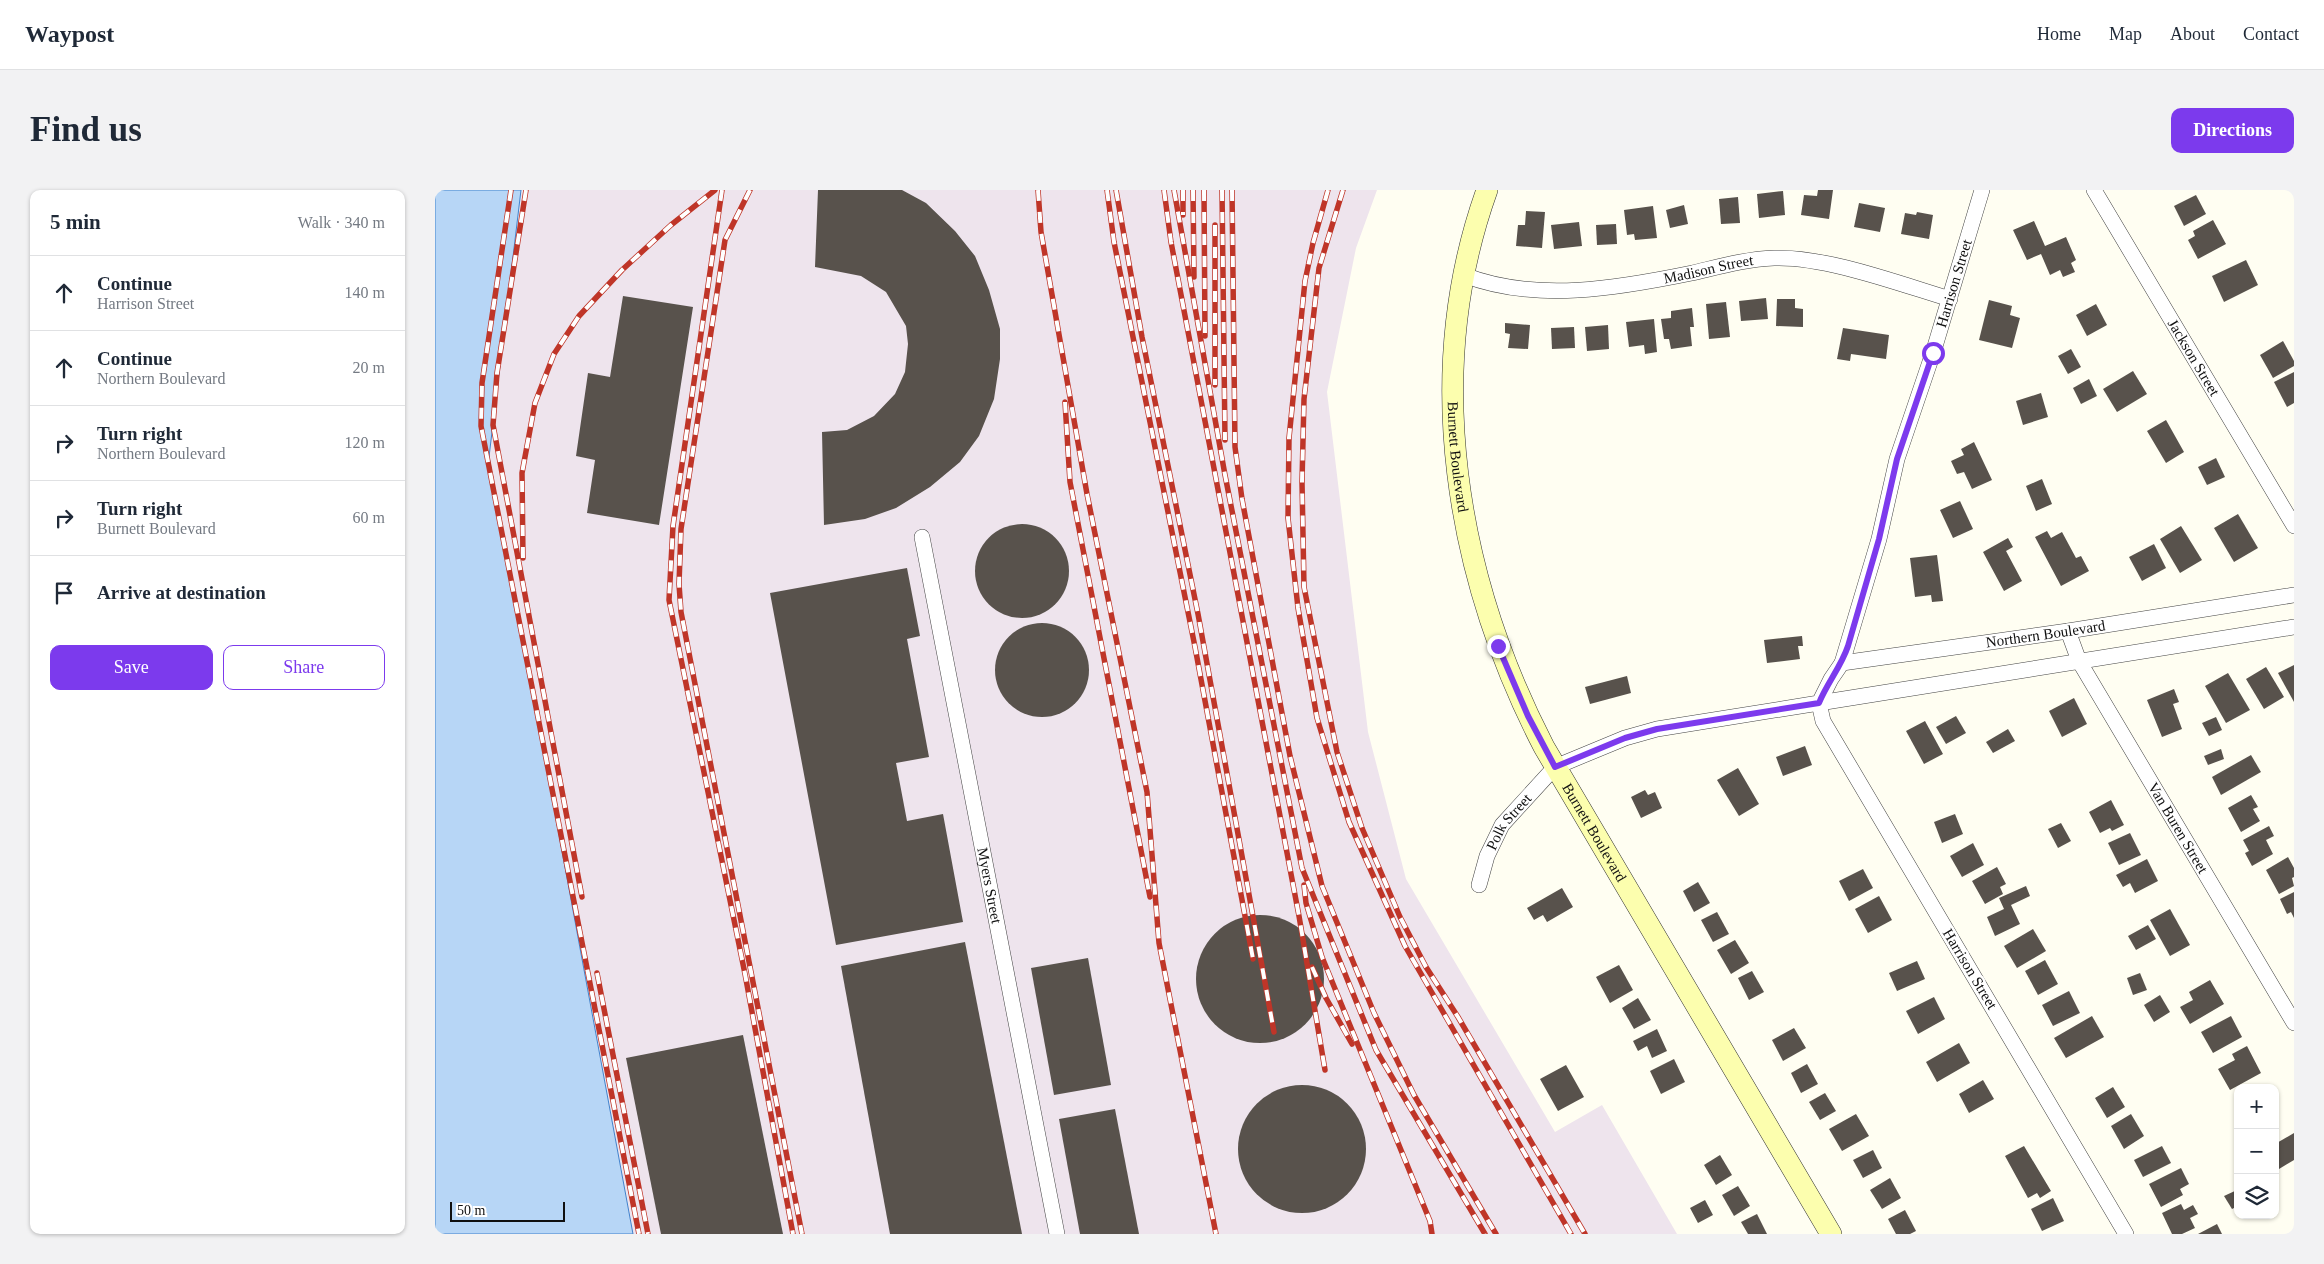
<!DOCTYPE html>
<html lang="en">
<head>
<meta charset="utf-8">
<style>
	body { margin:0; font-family:Georgia,serif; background:#f2f2f3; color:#1f2937 }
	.controls { position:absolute; right:15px; bottom:15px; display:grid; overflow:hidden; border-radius:10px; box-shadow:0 1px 4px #0004 }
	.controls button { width:45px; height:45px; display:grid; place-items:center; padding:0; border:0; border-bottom:1px solid #e0e1e3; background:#fff; color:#1f2937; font:25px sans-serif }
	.scale { position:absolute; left:15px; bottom:12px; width:115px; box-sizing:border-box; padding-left:5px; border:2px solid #101010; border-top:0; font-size:14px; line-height:18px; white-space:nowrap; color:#101010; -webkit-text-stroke:4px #fff; paint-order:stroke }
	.stop { position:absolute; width:15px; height:15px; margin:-11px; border:4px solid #7c3aed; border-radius:50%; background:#fff }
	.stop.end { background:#7c3aed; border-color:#fff; box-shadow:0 1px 5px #0008 }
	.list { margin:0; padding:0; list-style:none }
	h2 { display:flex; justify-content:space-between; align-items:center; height:65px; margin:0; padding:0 20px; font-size:21px }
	h2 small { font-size:16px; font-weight:400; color:#747a83 }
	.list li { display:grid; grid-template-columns:32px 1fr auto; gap:15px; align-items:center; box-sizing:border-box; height:75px; padding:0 20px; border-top:1px solid #e0e1e3 }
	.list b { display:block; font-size:19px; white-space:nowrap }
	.list p { margin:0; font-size:16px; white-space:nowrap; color:#747a83 }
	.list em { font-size:16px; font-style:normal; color:#747a83 }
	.actions { display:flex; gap:10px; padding:15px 20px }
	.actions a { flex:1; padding:11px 0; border:1px solid #7c3aed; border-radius:10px; text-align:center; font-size:18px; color:#7c3aed }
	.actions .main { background:#7c3aed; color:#fff }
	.icon { flex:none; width:28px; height:28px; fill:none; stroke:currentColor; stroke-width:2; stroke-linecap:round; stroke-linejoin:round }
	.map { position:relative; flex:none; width:1859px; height:1044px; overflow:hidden; border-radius:10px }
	header { display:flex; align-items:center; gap:30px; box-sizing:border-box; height:70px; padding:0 25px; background:#fff; border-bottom:1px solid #e0e1e3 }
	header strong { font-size:24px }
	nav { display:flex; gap:28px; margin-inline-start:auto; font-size:18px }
	.intro { display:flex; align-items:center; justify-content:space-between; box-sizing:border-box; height:120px; padding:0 30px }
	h1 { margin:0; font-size:35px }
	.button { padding:12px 22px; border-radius:10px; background:#7c3aed; color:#fff; font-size:18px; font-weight:700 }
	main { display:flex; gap:30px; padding:0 30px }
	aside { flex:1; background:#fff; border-radius:10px; box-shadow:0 1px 4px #0004 }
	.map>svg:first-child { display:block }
	.industrial { fill:#eee4ed }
	.water { fill:#b7d6f6; stroke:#3f81cc }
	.building { fill:#58524c }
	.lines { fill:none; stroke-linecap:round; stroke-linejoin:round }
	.minor-casing { stroke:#434343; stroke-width:16 }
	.secondary-casing { stroke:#323232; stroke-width:22 }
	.minor { stroke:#fff; stroke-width:15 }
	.secondary { stroke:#fcfeae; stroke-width:21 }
	.rail-casing { stroke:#bf3528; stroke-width:5.5 }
	.rail { stroke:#fff; stroke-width:4; stroke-dasharray:11; stroke-linecap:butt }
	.route { stroke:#7c3aed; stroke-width:6 }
	.labels { text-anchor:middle; stroke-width:5; stroke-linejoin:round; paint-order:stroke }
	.street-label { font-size:15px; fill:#101010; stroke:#fff }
</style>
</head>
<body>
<header>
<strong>Waypost</strong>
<nav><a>Home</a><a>Map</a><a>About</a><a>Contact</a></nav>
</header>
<div class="intro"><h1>Find us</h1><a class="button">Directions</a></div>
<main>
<aside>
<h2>5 min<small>Walk · 340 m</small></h2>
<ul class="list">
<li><svg class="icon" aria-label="ahead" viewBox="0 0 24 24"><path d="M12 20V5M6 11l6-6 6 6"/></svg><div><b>Continue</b><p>Harrison Street</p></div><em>140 m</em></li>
<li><svg class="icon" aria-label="ahead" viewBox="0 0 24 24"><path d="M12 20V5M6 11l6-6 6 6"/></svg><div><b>Continue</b><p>Northern Boulevard</p></div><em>20 m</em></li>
<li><svg class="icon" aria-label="right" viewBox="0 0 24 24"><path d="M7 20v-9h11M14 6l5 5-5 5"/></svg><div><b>Turn right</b><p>Northern Boulevard</p></div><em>120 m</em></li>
<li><svg class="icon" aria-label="right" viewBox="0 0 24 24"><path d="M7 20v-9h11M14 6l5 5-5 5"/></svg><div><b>Turn right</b><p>Burnett Boulevard</p></div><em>60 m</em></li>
<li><svg class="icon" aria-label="arrive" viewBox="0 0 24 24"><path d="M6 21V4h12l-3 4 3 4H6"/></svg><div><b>Arrive at destination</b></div></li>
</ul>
<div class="actions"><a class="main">Save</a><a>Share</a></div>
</aside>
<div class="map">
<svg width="1859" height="1044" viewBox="0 0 1859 1044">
	<rect width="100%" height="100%" fill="#fffef2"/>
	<!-- industrial -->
	<polygon class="industrial" points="86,0 942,0 921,58 892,202 933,542 971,689 1120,942 1167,915 1242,1044 198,1044 54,267"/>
	<!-- water -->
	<polygon class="water" points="0,0 86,0 54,267 198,1044 0,1044"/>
	<!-- building -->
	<g class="building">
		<polygon points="383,0 467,0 491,13 520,41 540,66 554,100 565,139 565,169 559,209 544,246 525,272 495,297 461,318 430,329 389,335 387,242 412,240 439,226 460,204 470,182 473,154 471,136 451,102 426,86 380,77"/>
		<polygon points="1383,0 1398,0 1394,29 1366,25 1369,5 1382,6"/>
		<polygon points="1348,1 1350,25 1324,28 1322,4"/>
		<polygon points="1761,5 1771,24 1749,36 1739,16"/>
		<polygon points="1303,7 1305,33 1286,34 1284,9"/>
		<polygon points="1424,13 1450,18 1445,42 1419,37"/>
		<polygon points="1249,15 1253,34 1235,38 1231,20"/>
		<polygon points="1218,16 1222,48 1200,50 1199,44 1192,45 1189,20"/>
		<polygon points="1091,21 1110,22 1107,58 1081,56 1083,35 1090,35"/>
		<polygon points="1482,22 1498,25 1494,49 1466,44 1470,23 1481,25"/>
		<polygon points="1778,30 1791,54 1763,69 1753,50 1760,46 1758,41"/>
		<polygon points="1599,31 1610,56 1631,47 1641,70 1636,73 1640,82 1628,87 1625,80 1615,85 1606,64 1592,70 1578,40"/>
		<polygon points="1144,32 1147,56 1119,59 1116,35"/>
		<polygon points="1181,34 1182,54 1162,55 1161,35"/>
		<polygon points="1811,70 1823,95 1789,112 1777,86"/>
		<polygon points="188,106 258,117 224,335 152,323 160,270 141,266 153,183 175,187"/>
		<polygon points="1331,108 1333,129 1306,131 1304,111"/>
		<polygon points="1342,109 1360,109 1360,118 1368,119 1368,137 1341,136"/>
		<polygon points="1554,110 1577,116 1575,125 1585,128 1577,158 1544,150"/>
		<polygon points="1291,112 1295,147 1274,149 1271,114"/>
		<polygon points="1661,114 1672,135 1652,146 1641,125"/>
		<polygon points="1257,118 1259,137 1255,137 1257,156 1236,159 1234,149 1229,149 1226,129 1236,128 1236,121"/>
		<polygon points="1219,129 1222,162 1210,164 1209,155 1194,157 1191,132"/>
		<polygon points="1070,133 1095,135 1093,159 1073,158 1075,144 1070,143"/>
		<polygon points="1173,135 1174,159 1152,161 1150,137"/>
		<polygon points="1139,137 1140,158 1117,159 1116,138"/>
		<polygon points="1408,138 1454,145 1451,169 1416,164 1415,171 1402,169"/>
		<polygon points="1848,151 1859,171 1859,176 1838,188 1825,165"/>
		<polygon points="1636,159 1646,177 1633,184 1623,166"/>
		<polygon points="1698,181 1712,204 1682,222 1668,199"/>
		<polygon points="1859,182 1859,213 1852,217 1839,192"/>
		<polygon points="1654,189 1662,206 1646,214 1638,198"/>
		<polygon points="1606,203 1613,227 1588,235 1581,211"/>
		<polygon points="1731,230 1749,262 1731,273 1712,241"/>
		<polygon points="1539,252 1557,290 1537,299 1529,282 1522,284 1516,271 1529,265 1526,259"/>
		<polygon points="1781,268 1790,287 1772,295 1763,277"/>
		<polygon points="1607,289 1617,314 1601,321 1591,296"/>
		<polygon points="1525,311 1538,339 1518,348 1505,320"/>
		<polygon points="1803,324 1823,358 1799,372 1779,338"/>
		<circle cx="587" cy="381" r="47"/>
		<polygon points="1746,336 1767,370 1745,383 1725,349"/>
		<polygon points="1612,341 1616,348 1627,342 1641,368 1646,366 1654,381 1626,396 1600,347"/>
		<polygon points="1573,348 1578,357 1571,361 1587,391 1569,401 1548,362"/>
		<polygon points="1719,354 1731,378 1707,391 1694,367"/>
		<polygon points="1502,365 1508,411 1497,412 1496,405 1480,407 1475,368"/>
		<polygon points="472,378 485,446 472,449 494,567 461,573 472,631 508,624 528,732 401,755 335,403"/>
		<circle cx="607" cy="480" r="47"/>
		<polygon points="1367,446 1368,456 1363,456 1365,469 1332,473 1329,450"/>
		<polygon points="1859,475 1859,512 1843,483"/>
		<polygon points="1831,477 1849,507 1829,519 1811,489"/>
		<polygon points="1793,483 1815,520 1791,533 1770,496"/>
		<polygon points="1192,486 1196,503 1155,514 1150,497"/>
		<polygon points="1739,499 1744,512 1738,514 1747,539 1727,547 1712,510"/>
		<polygon points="1639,508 1652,534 1627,547 1614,521"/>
		<polygon points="1521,526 1531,543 1511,554 1501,537"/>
		<polygon points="1781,527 1787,540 1774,546 1767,533"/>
		<polygon points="1490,531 1508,564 1489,574 1471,541"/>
		<polygon points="1573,539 1580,551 1558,563 1551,552"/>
		<polygon points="1370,556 1377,575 1348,586 1341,567"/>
		<polygon points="1786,559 1789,569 1773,575 1769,566"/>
		<polygon points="1816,565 1826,582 1786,605 1777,587"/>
		<polygon points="1303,578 1324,614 1304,626 1282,590"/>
		<polygon points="1210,600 1213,605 1220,602 1227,618 1206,628 1196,607"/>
		<polygon points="1816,605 1823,617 1818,619 1825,631 1806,642 1793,618"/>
		<polygon points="1676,610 1689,635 1677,641 1675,638 1665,643 1654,622"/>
		<polygon points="1520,624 1528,644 1507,653 1499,632"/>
		<polygon points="1626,633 1636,651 1623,658 1613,639"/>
		<polygon points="1834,636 1839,646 1831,650 1838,664 1817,676 1810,663 1814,661 1808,650"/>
		<polygon points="1695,643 1706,665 1684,675 1673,653"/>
		<polygon points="1538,653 1549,675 1527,687 1515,666"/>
		<polygon points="1853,667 1859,678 1859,687 1857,688 1859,696 1844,704 1831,680"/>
		<polygon points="1712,669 1723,691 1700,703 1695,693 1688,697 1681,685"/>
		<polygon points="1562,677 1571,694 1565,697 1568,704 1550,714 1537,691"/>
		<polygon points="1428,679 1438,698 1414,711 1404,691"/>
		<polygon points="1263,692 1275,713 1259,722 1248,701"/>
		<polygon points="1591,696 1595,706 1576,715 1585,734 1560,746 1552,727 1569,719 1564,708"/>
		<polygon points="1127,698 1138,717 1112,732 1108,725 1099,730 1092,718"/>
		<polygon points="1859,702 1859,728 1856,722 1852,724 1845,709"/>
		<polygon points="1444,706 1457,730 1433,743 1420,719"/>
		<polygon points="1735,719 1755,755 1735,766 1715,730"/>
		<polygon points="1282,722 1294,744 1278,752 1266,730"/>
		<circle cx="825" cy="789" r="64"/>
		<polygon points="1713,735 1721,749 1701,760 1693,746"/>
		<polygon points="1598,739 1611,761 1582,778 1569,756"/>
		<polygon points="1300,750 1314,773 1296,784 1282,760"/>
		<polygon points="530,752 587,1044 455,1044 406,776"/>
		<polygon points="653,768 676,895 619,905 596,778"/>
		<polygon points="1610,770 1623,794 1603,805 1590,781"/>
		<polygon points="1482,771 1490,789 1462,801 1454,783"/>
		<polygon points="1184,775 1198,800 1175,813 1161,787"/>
		<polygon points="1317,781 1329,802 1314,810 1303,788"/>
		<polygon points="1705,783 1712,800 1698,805 1692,788"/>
		<polygon points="1775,790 1789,814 1755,834 1745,817 1758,810 1754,802"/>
		<polygon points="1634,801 1645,823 1618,836 1607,815"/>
		<polygon points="1725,805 1735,822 1719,832 1709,815"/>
		<polygon points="1499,807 1510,829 1483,844 1471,821"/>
		<polygon points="1203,808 1216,830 1199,839 1187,818"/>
		<polygon points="1657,826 1669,847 1631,868 1619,848"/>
		<polygon points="1796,826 1807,847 1778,863 1766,842"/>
		<polygon points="1359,838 1371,858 1348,871 1337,850"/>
		<polygon points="1222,839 1232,861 1217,868 1212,856 1203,861 1198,851"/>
		<polygon points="308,845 348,1044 226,1044 191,868"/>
		<polygon points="1524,853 1535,873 1502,892 1491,872"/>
		<polygon points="1812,856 1826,883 1795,900 1783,879 1800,870 1797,864"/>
		<polygon points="1239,869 1250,892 1226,904 1215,881"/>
		<polygon points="1372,874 1383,894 1366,903 1356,883"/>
		<polygon points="1131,875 1149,907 1123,921 1105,889"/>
		<polygon points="1548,890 1559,909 1534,923 1524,904"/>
		<circle cx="867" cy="959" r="64"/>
		<polygon points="1678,897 1690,917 1672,928 1660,908"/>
		<polygon points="1390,903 1401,921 1385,930 1374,912"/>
		<polygon points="680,919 704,1044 645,1044 624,929"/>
		<polygon points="1421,924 1434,946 1407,961 1394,939"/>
		<polygon points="1696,924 1709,946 1689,959 1676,936"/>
		<polygon points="1859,943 1859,970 1844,979 1840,973 1840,954"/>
		<polygon points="1589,956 1616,1001 1605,1008 1602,1003 1593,1008 1570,966"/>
		<polygon points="1727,956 1736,973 1708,987 1699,970"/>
		<polygon points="1438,960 1447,978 1428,988 1418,970"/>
		<polygon points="1285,965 1297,985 1281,995 1269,975"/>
		<polygon points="1746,978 1754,994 1745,999 1748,1005 1726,1017 1714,994"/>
		<polygon points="1455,988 1466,1008 1447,1019 1435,1000"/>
		<polygon points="1303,996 1315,1016 1299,1026 1287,1005"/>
		<polygon points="1802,1000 1803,1016 1797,1019 1789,1006"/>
		<polygon points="1618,1008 1629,1031 1607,1041 1596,1019"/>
		<polygon points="1270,1010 1278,1025 1263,1033 1255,1018"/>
		<polygon points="1746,1014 1749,1020 1758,1015 1763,1024 1755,1028 1760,1038 1747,1044 1737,1044 1727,1023"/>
		<polygon points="1470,1020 1481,1041 1475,1044 1461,1044 1453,1029"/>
		<polygon points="1322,1024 1332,1044 1313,1044 1306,1032"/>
		<polygon points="1782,1034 1787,1044 1763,1044"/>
	</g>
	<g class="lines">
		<defs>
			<g id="minor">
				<path id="s1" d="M1659,0l200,336"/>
				<path id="s2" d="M1029,85c72,28 155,13 228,-2 26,-6 54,-14 82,-15 51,-2 126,26 176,41"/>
				<path id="s3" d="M487,347l135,697"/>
				<path id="s4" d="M1633,441l11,30 215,362"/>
				<path id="s5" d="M1407,473l37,-124 18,-80 36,-106 49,-163"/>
				<path id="s6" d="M1044,695l8,-29 15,-31 53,-58 70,-29 32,-9 162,-26 12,-24 11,-16 226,-32 226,-36"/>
				<polyline points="1691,1044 1388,531 1384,513 1859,437"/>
			</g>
			<g id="secondary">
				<path id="s7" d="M1052,0c-66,184 -31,387 57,557l287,487"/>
			</g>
		</defs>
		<!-- minor casing -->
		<use href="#minor" class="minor-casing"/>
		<!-- secondary casing -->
		<use href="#secondary" class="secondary-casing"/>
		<!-- minor -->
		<use href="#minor" class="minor"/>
		<!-- secondary -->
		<use href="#secondary" class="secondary"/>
		<defs>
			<g id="rail">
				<polyline points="76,0 47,193 46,236 204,1044"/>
				<polyline points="91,0 62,183 58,235 147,707"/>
				<polyline points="287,0 238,336 234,410 310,784 358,1044"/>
				<polyline points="315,0 290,50 246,339 244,394 246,422 367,1044"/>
				<polyline points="603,0 606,42 652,304 712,602 724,753 781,1044"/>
				<polyline points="672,0 679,52 760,457 818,769"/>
				<polyline points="681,0 707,147 763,424 839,842"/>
				<polyline points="729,0 736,52 864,726 890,880"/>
				<polyline points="739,0 790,285 867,678 941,860 1050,1044"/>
				<polyline points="748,0 748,25"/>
				<polyline points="758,0 759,87"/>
				<polyline points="769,0 770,146"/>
				<polyline points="787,0 790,250"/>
				<polyline points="797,0 800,257 807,309 855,566 887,696 939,823 979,905 1061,1044"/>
				<polyline points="893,0 878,53 870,91 854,248 853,328 863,418 882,528 914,632 970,756 1136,1044"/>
				<polyline points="908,0 884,78 869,209 867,292 869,397 902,562 927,638 965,727 991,777 1023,827 1150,1044"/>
				<polyline points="780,35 780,195"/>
				<polyline points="630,212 635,292 715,707"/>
				<polyline points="88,368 87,283 100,213 119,164 144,126 187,80 236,35 280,0"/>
				<polyline points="869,695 871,713 887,767 995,1031 997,1044"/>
				<polyline points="877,777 891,808 917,854"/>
				<polyline points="162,783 213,1044"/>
			</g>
		</defs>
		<!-- rail casing -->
		<use href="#rail" class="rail-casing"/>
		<!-- rail -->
		<use href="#rail" class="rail"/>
	</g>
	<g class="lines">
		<!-- route -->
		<path class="route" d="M1063,456l30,70 27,51 70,-29 32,-9 162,-26c8,-20 22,-36 29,-57l31,-107 18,-80 36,-106"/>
	</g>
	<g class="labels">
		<!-- street labels -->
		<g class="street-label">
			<text dy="5" stroke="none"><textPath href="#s2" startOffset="248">Madison Street</textPath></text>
			<text dy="5" stroke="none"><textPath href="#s5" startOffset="396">Harrison Street</textPath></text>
			<text dy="5" stroke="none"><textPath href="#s1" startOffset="195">Jackson Street</textPath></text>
			<text dy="5" stroke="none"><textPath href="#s7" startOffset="271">Burnett Boulevard</textPath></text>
			<text dy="5" stroke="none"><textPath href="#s6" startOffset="668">Northern Boulevard</textPath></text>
			<text dy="5" stroke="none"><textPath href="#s6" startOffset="71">Polk Street</textPath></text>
			<text dy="5" stroke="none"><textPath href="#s4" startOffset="226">Van Buren Street</textPath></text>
			<text dy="5" stroke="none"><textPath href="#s7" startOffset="675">Burnett Boulevard</textPath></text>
			<text dy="5" stroke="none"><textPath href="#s3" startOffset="355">Myers Street</textPath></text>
			<text transform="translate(1535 779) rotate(59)" y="5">Harrison Street</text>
		</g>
	</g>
</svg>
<div class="controls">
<button>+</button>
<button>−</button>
<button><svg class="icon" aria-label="layers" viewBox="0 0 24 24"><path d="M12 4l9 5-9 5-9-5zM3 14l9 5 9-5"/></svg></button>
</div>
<div class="scale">50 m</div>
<div class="stop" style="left:1498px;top:163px"></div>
<div class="stop end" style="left:1063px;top:456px"></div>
</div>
</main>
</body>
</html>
